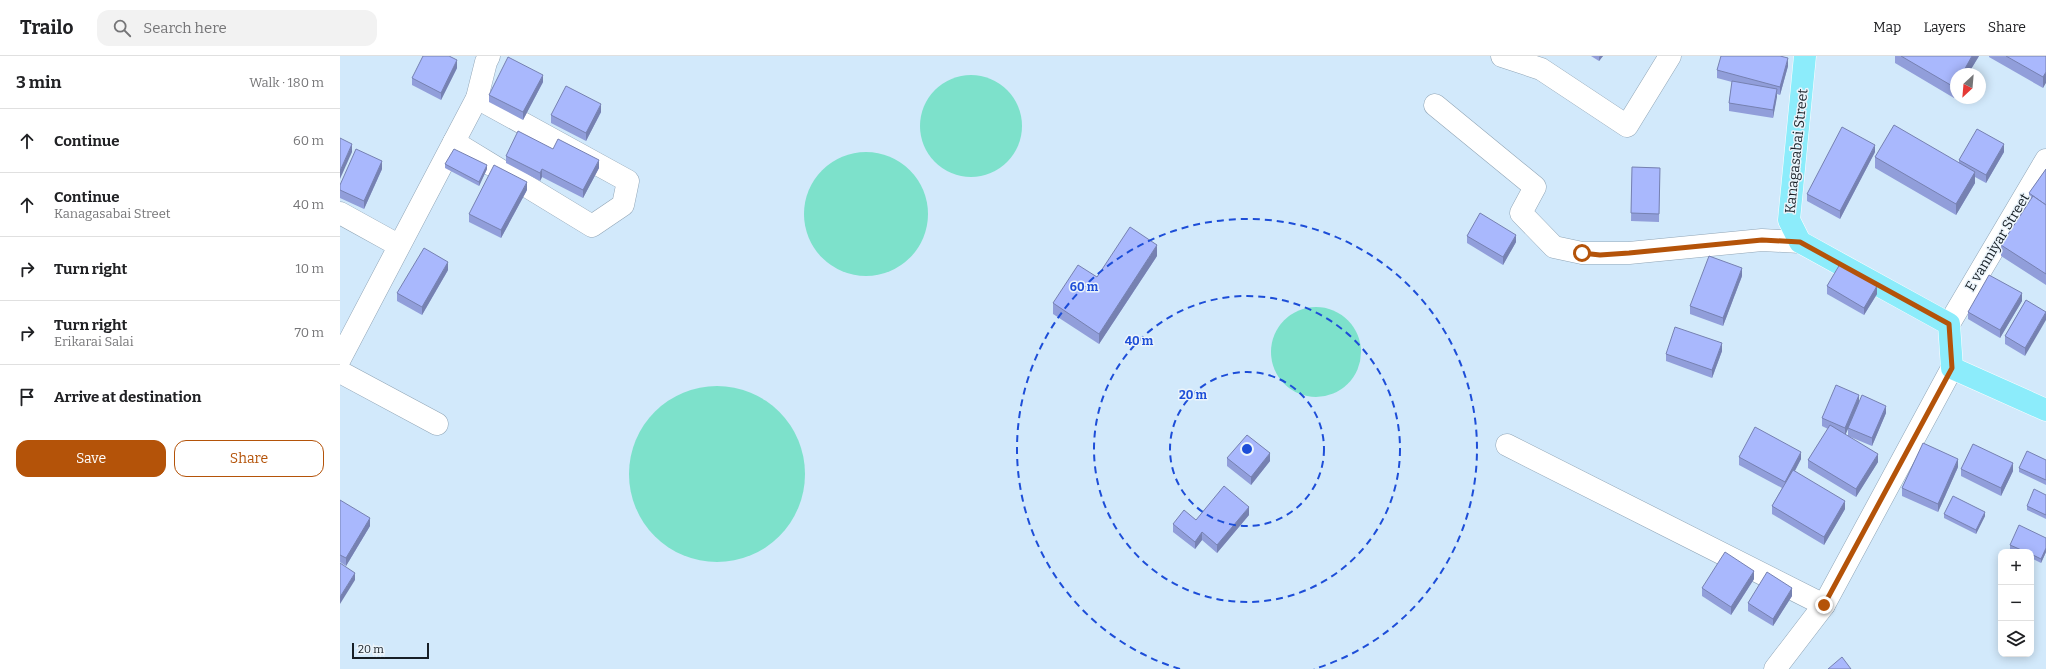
<!DOCTYPE html>
<html lang="en">
<head>
<meta charset="utf-8">
<style>
	body { margin:0; font-family:Bitter,serif; background:#f2f2f2; color:#202124 }
	.controls { position:absolute; right:12px; bottom:12px; display:grid; overflow:hidden; border-radius:8px; box-shadow:0 2px 10px #0003 }
	.controls button { width:36px; height:36px; display:grid; place-items:center; padding:0; border:0; border-bottom:1px solid #e0e0e0; background:#fff; color:#202124; font:20px sans-serif }
	.compass { position:absolute; left:1610px; top:12px; width:36px; height:36px; border-radius:50%; background:#fff; box-shadow:0 2px 10px #0003; rotate:206deg }
	.scale { position:absolute; left:12px; bottom:10px; width:77px; box-sizing:border-box; padding-left:4px; border:2px solid #171f26; border-top:0; font-size:11px; line-height:14px; white-space:nowrap; color:#171f26; -webkit-text-stroke:3px #ebf4fb; paint-order:stroke }
	.stop { position:absolute; width:12px; height:12px; margin:-9px; border:3px solid #b45309; border-radius:50%; background:#fff }
	.stop.end { background:#b45309; border-color:#fff; box-shadow:0 1px 4px #0008 }
	.list { margin:0; padding:0; list-style:none }
	h2 { display:flex; justify-content:space-between; align-items:center; height:52px; margin:0; padding:0 16px; font-size:17px }
	h2 small { font-size:13px; font-weight:400; color:#757577 }
	.list li { display:grid; grid-template-columns:26px 1fr auto; gap:12px; align-items:center; box-sizing:border-box; height:64px; padding:0 16px; border-top:1px solid #e0e0e0 }
	.list b { display:block; font-size:15px; white-space:nowrap }
	.list p { margin:0; font-size:13px; white-space:nowrap; color:#757577 }
	.list em { font-size:13px; font-style:normal; color:#757577 }
	.actions { display:flex; gap:8px; padding:12px 16px }
	.actions a { flex:1; padding:9px 0; border:1px solid #b45309; border-radius:12px; text-align:center; font-size:14px; color:#b45309 }
	.actions .main { background:#b45309; color:#fff }
	.icon { flex:none; width:22px; height:22px; fill:none; stroke:currentColor; stroke-width:2; stroke-linecap:round; stroke-linejoin:round }
	.map { position:relative; flex:none; width:1706px; height:613px; overflow:hidden }
	header { display:flex; align-items:center; gap:24px; box-sizing:border-box; height:56px; padding:0 20px; background:#fff; border-bottom:1px solid #e0e0e0 }
	header strong { font-size:19px }
	nav { display:flex; gap:22px; margin-inline-start:auto; font-size:14px }
	.search { width:280px; height:36px; background:#f2f2f2; display:flex; align-items:center; gap:10px; box-sizing:border-box; padding:0 14px; border-radius:12px; color:#757577; font-size:15px }
	main { display:flex }
	aside { flex:1; background:#fff }
	.map>svg:first-child { display:block }
	.water { fill:#7de1cb }
	.lines { fill:none; stroke-linecap:round; stroke-linejoin:round }
	.minor-casing { stroke:#90a5b6; stroke-width:23 }
	.major-casing { stroke:#fff; stroke-width:23 }
	.minor { stroke:#fff; stroke-width:22 }
	.major { stroke:#8cecfb; stroke-width:22 }
	.wall { fill:#919eda }
	.shaded-wall { fill:#7681b1 }
	.building { fill:#a9b8fd; stroke:#7681b1 }
	.route { stroke:#b45309; stroke-width:5 }
	.ring { fill:none; stroke:#1d4ed8; stroke-width:2; stroke-dasharray:7 5 }
	.labels { text-anchor:middle; stroke-width:3; stroke-linejoin:round; paint-order:stroke }
	.street-label { font-size:14px; fill:#171f26; stroke:#ebf4fb }
	.centre { fill:#1d4ed8; stroke:#ebf4fb; stroke-width:2 }
	.ring-label { font-size:12px; text-anchor:middle; font-weight:bold; fill:#1d4ed8; stroke:#ebf4fb; stroke-width:3; stroke-linejoin:round; paint-order:stroke }
</style>
</head>
<body>
<header>
<strong>Trailo</strong>
<div class="search"><svg class="icon" aria-label="search" viewBox="0 0 24 24"><circle cx="10" cy="10" r="6"/><path d="M15 15l6 6"/></svg>Search here</div>
<nav><a>Map</a><a>Layers</a><a>Share</a></nav>
</header>
<main>
<aside>
<h2>3 min<small>Walk · 180 m</small></h2>
<ul class="list">
<li><svg class="icon" aria-label="ahead" viewBox="0 0 24 24"><path d="M12 20V5M6 11l6-6 6 6"/></svg><div><b>Continue</b></div><em>60 m</em></li>
<li><svg class="icon" aria-label="ahead" viewBox="0 0 24 24"><path d="M12 20V5M6 11l6-6 6 6"/></svg><div><b>Continue</b><p>Kanagasabai Street</p></div><em>40 m</em></li>
<li><svg class="icon" aria-label="right" viewBox="0 0 24 24"><path d="M7 20v-9h11M14 6l5 5-5 5"/></svg><div><b>Turn right</b></div><em>10 m</em></li>
<li><svg class="icon" aria-label="right" viewBox="0 0 24 24"><path d="M7 20v-9h11M14 6l5 5-5 5"/></svg><div><b>Turn right</b><p>Erikarai Salai</p></div><em>70 m</em></li>
<li><svg class="icon" aria-label="arrive" viewBox="0 0 24 24"><path d="M6 21V4h12l-3 4 3 4H6"/></svg><div><b>Arrive at destination</b></div></li>
</ul>
<div class="actions"><a class="main">Save</a><a>Share</a></div>
</aside>
<div class="map">
<svg width="1706" height="613" viewBox="0 0 1706 613">
	<rect width="100%" height="100%" fill="#d2e9fb"/>
	<!-- water -->
	<g class="water">
		<circle cx="631" cy="70" r="51"/>
		<circle cx="526" cy="158" r="62"/>
		<circle cx="976" cy="296" r="45"/>
		<circle cx="377" cy="418" r="88"/>
	</g>
	<g class="lines">
		<defs>
			<g id="minor">
				<polyline points="1162,0 1201,13 1287,70 1330,0"/>
				<polyline points="1095,49 1195,131 1181,157 1214,191 1242,197 1289,197 1422,184 1460,186"/>
				<polyline points="114,86 252,170 283,149 288,125 137,42"/>
				<polyline points="0,157 58,189"/>
				<polyline points="1609,268 1706,104"/>
				<polyline points="0,303 137,42 146,6 149,0"/>
				<polyline points="0,316 97,368"/>
				<polyline points="1167,389 1484,549"/>
				<polyline points="1435,613 1484,549 1612,312"/>
			</g>
			<polyline id="major" points="1465,0 1449,164 1460,186 1609,268 1612,312 1706,354"/>
		</defs>
		<!-- minor casing -->
		<use href="#minor" class="minor-casing"/>
		<!-- major casing -->
		<use href="#major" class="major-casing"/>
		<!-- minor -->
		<use href="#minor" class="minor"/>
		<!-- major -->
		<use href="#major" class="major"/>
	</g>
	<!-- wall -->
	<g class="wall">
		<polygon points="1251,0 1263,0 1259,5"/>
		<polygon points="1555,0 1639,0 1628,18 1616,18 1616,39 1614,42 1555,7"/>
		<polygon points="1649,0 1706,0 1703,32 1649,1"/>
		<polygon points="1448,10 1440,39 1437,38 1433,62 1389,55 1389,47 1392,26 1377,22 1377,14"/>
		<polygon points="117,12 101,44 72,29 72,22"/>
		<polygon points="203,26 183,64 149,46 149,39"/>
		<polygon points="261,56 246,85 211,67 211,59"/>
		<polygon points="213,93 259,112 243,142 202,121 200,125 166,107 166,100"/>
		<polygon points="1535,96 1500,163 1467,145 1467,138"/>
		<polygon points="1664,96 1646,127 1635,121 1635,127 1616,159 1535,112 1535,101 1619,107 1619,104"/>
		<polygon points="105,108 147,113 139,130 105,112"/>
		<polygon points="1292,111 1320,112 1319,166 1291,165"/>
		<polygon points="42,113 24,153 0,142 0,129"/>
		<polygon points="1706,113 1706,229 1661,200 1661,189 1690,145 1689,145 1689,137"/>
		<polygon points="187,134 161,182 129,166 129,158"/>
		<polygon points="1127,180 1176,186 1163,209 1127,187"/>
		<polygon points="817,200 759,288 713,258 713,247 757,221"/>
		<polygon points="108,214 82,259 57,245 57,237"/>
		<polygon points="1402,220 1383,270 1350,258 1350,250"/>
		<polygon points="1487,230 1537,238 1524,259 1487,238"/>
		<polygon points="1686,244 1685,300 1665,288 1665,280"/>
		<polygon points="1682,245 1660,282 1628,263 1628,256"/>
		<polygon points="1382,295 1372,322 1326,305 1326,298"/>
		<polygon points="1519,346 1546,357 1532,390 1508,380 1508,372 1505,379 1538,406 1516,441 1468,412 1468,404 1488,373 1482,370 1482,362"/>
		<polygon points="1399,401 1461,403 1455,415 1505,453 1484,489 1432,458 1432,450 1442,432 1399,409"/>
		<polygon points="887,402 930,405 911,429 887,410"/>
		<polygon points="1706,404 1706,429 1679,416 1679,412"/>
		<polygon points="1618,411 1598,456 1562,440 1562,432"/>
		<polygon points="1621,413 1673,415 1661,440 1621,420"/>
		<polygon points="1706,439 1706,463 1687,454 1687,450"/>
		<polygon points="0,444 30,470 6,510 0,506"/>
		<polygon points="1604,458 1645,460 1636,478 1604,462"/>
		<polygon points="909,459 877,497 862,484 855,493 833,476 833,468 856,464"/>
		<polygon points="1706,482 1706,496 1701,507 1691,502 1691,496 1677,496 1670,493 1670,489"/>
		<polygon points="1414,523 1391,559 1362,540 1362,532"/>
		<polygon points="1452,540 1433,570 1408,555 1408,547"/>
	</g>
	<!-- shaded-wall -->
	<g class="shaded-wall">
		<polygon points="1260,0 1263,0 1259,5 1259,1"/>
		<polygon points="1632,0 1639,0 1628,18 1622,18"/>
		<polygon points="1448,2 1448,10 1440,39 1440,31"/>
		<polygon points="117,4 117,12 101,44 101,37"/>
		<polygon points="1706,16 1706,27 1703,32 1703,21"/>
		<polygon points="203,19 203,26 183,64 183,56"/>
		<polygon points="1616,28 1616,39 1614,42 1614,31"/>
		<polygon points="1437,33 1437,41 1433,62 1433,54"/>
		<polygon points="261,48 261,56 246,85 246,77"/>
		<polygon points="12,88 12,96 0,123 0,115"/>
		<polygon points="1664,88 1664,96 1646,127 1646,119"/>
		<polygon points="1535,89 1535,96 1500,163 1500,155"/>
		<polygon points="259,104 259,112 243,142 243,134"/>
		<polygon points="42,105 42,113 24,153 24,145"/>
		<polygon points="147,109 147,113 139,130 139,126"/>
		<polygon points="202,113 202,121 200,125 200,117"/>
		<polygon points="1635,116 1635,127 1616,159 1616,148"/>
		<polygon points="187,126 187,134 161,182 161,174"/>
		<polygon points="1176,179 1176,186 1163,209 1163,201"/>
		<polygon points="817,189 817,200 759,288 759,278"/>
		<polygon points="108,206 108,214 82,259 82,251"/>
		<polygon points="1402,212 1402,220 1383,270 1383,262"/>
		<polygon points="1537,230 1537,238 1524,259 1524,252"/>
		<polygon points="1682,237 1682,245 1660,282 1660,274"/>
		<polygon points="1706,256 1706,264 1685,300 1685,292"/>
		<polygon points="1382,287 1382,295 1372,322 1372,314"/>
		<polygon points="1519,339 1519,347 1505,380 1505,372"/>
		<polygon points="1546,350 1546,357 1532,390 1532,382"/>
		<polygon points="1461,396 1461,403 1445,433 1445,426"/>
		<polygon points="930,397 930,405 911,429 911,421"/>
		<polygon points="1538,398 1538,406 1516,441 1516,433"/>
		<polygon points="1618,403 1618,411 1598,456 1598,448"/>
		<polygon points="1673,407 1673,415 1661,440 1661,432"/>
		<polygon points="1505,445 1505,453 1484,489 1484,481"/>
		<polygon points="909,451 909,459 877,497 877,489"/>
		<polygon points="1645,456 1645,460 1636,478 1636,474"/>
		<polygon points="30,462 30,470 6,510 6,502"/>
		<polygon points="862,476 862,484 855,493 855,486"/>
		<polygon points="1706,492 1706,496 1701,507 1701,503"/>
		<polygon points="1414,515 1414,523 1391,559 1391,551"/>
		<polygon points="15,517 15,524 0,548 0,541"/>
		<polygon points="1452,532 1452,540 1433,570 1433,563"/>
	</g>
	<!-- building -->
	<g class="building">
		<polygon points="83,0 109,0 117,4 101,37 72,22"/>
		<polygon points="1381,0 1440,0 1448,2 1440,31 1377,14"/>
		<polygon points="1561,0 1632,0 1622,18 1616,18 1616,28 1614,31"/>
		<polygon points="1666,0 1706,0 1706,16 1703,21"/>
		<polygon points="168,1 203,19 183,56 149,39"/>
		<polygon points="1392,25 1437,33 1433,54 1389,47"/>
		<polygon points="226,30 261,48 246,77 211,59"/>
		<polygon points="1554,69 1635,116 1616,148 1535,101"/>
		<polygon points="1502,71 1535,89 1500,155 1467,138"/>
		<polygon points="1637,73 1664,88 1646,119 1619,104"/>
		<polygon points="178,75 213,93 218,83 259,104 243,134 202,113 200,117 166,100"/>
		<polygon points="0,82 12,88 0,115"/>
		<polygon points="16,93 42,105 24,145 0,134 0,129"/>
		<polygon points="114,93 147,109 139,126 105,108"/>
		<polygon points="154,109 187,126 161,174 129,158"/>
		<polygon points="1292,111 1320,112 1319,158 1291,157"/>
		<polygon points="1706,113 1706,149 1689,137"/>
		<polygon points="1693,140 1706,149 1706,218 1661,189"/>
		<polygon points="1140,157 1176,179 1163,201 1127,180"/>
		<polygon points="790,171 817,189 759,278 713,247 738,209 757,221"/>
		<polygon points="84,192 108,206 82,251 57,237"/>
		<polygon points="1369,200 1402,212 1383,262 1350,250"/>
		<polygon points="1500,208 1537,230 1524,252 1487,230"/>
		<polygon points="1649,219 1682,237 1660,274 1628,256"/>
		<polygon points="1686,244 1706,256 1685,292 1665,280"/>
		<polygon points="1335,271 1382,287 1372,314 1326,298"/>
		<polygon points="1496,329 1519,339 1505,372 1482,362"/>
		<polygon points="1522,339 1546,350 1532,382 1508,372"/>
		<polygon points="1490,369 1538,398 1516,433 1468,404"/>
		<polygon points="1415,371 1461,396 1445,426 1399,401"/>
		<polygon points="907,379 930,397 911,421 887,402"/>
		<polygon points="1583,387 1618,403 1598,448 1562,432"/>
		<polygon points="1633,388 1673,407 1661,432 1621,413"/>
		<polygon points="1687,395 1706,404 1706,424 1679,412"/>
		<polygon points="1453,414 1505,445 1484,481 1432,450"/>
		<polygon points="884,430 909,451 877,489 862,476 855,486 833,468 844,454 856,464"/>
		<polygon points="1694,433 1706,439 1706,459 1687,450"/>
		<polygon points="1613,440 1645,456 1636,474 1604,458"/>
		<polygon points="0,444 30,462 6,502 0,499"/>
		<polygon points="1679,469 1706,482 1706,492 1701,503 1691,498 1691,496 1686,496 1670,489"/>
		<polygon points="1385,496 1414,515 1391,551 1362,532"/>
		<polygon points="0,507 15,517 0,541"/>
		<polygon points="1427,516 1452,532 1433,563 1408,547"/>
		<polygon points="1502,601 1511,613 1488,613"/>
	</g>
	<g class="lines">
		<!-- route -->
		<polyline class="route" points="1242,197 1260,199 1289,197 1422,184 1460,186 1609,268 1612,312 1484,549"/>
	</g>
	<!-- distance rings -->
	<g class="ring">
		<circle cx="907" cy="393" r="77"/>
		<circle cx="907" cy="393" r="153"/>
		<path d="M840 613A230 230 0 1 1 974 613"/>
	</g>
	<g class="labels">
		<!-- street labels -->
		<g class="street-label">
			<text transform="translate(1456 95) rotate(-84)" y="5">Kanagasabai Street</text>
			<text transform="translate(1657 186) rotate(-59)" y="5">E vanniyar Street</text>
		</g>
	</g>
	<circle cx="907" cy="393" r="6" class="centre"/>
	<g class="ring-label">
		<text x="744" y="235">60 m</text>
		<text x="799" y="289">40 m</text>
		<text x="853" y="343">20 m</text>
	</g>
</svg>
<div class="controls">
<button>+</button>
<button>−</button>
<button><svg class="icon" aria-label="layers" viewBox="0 0 24 24"><path d="M12 4l9 5-9 5-9-5zM3 14l9 5 9-5"/></svg></button>
</div>
<svg class="compass" viewBox="-18 -18 36 36"><path d="M0-13l5 13h-10z" fill="#e53935"/><path d="M0 13l5-13h-10z" fill="#757577"/></svg>
<div class="scale">20 m</div>
<div class="stop" style="left:1242px;top:197px"></div>
<div class="stop end" style="left:1484px;top:549px"></div>
</div>
</main>
</body>
</html>
